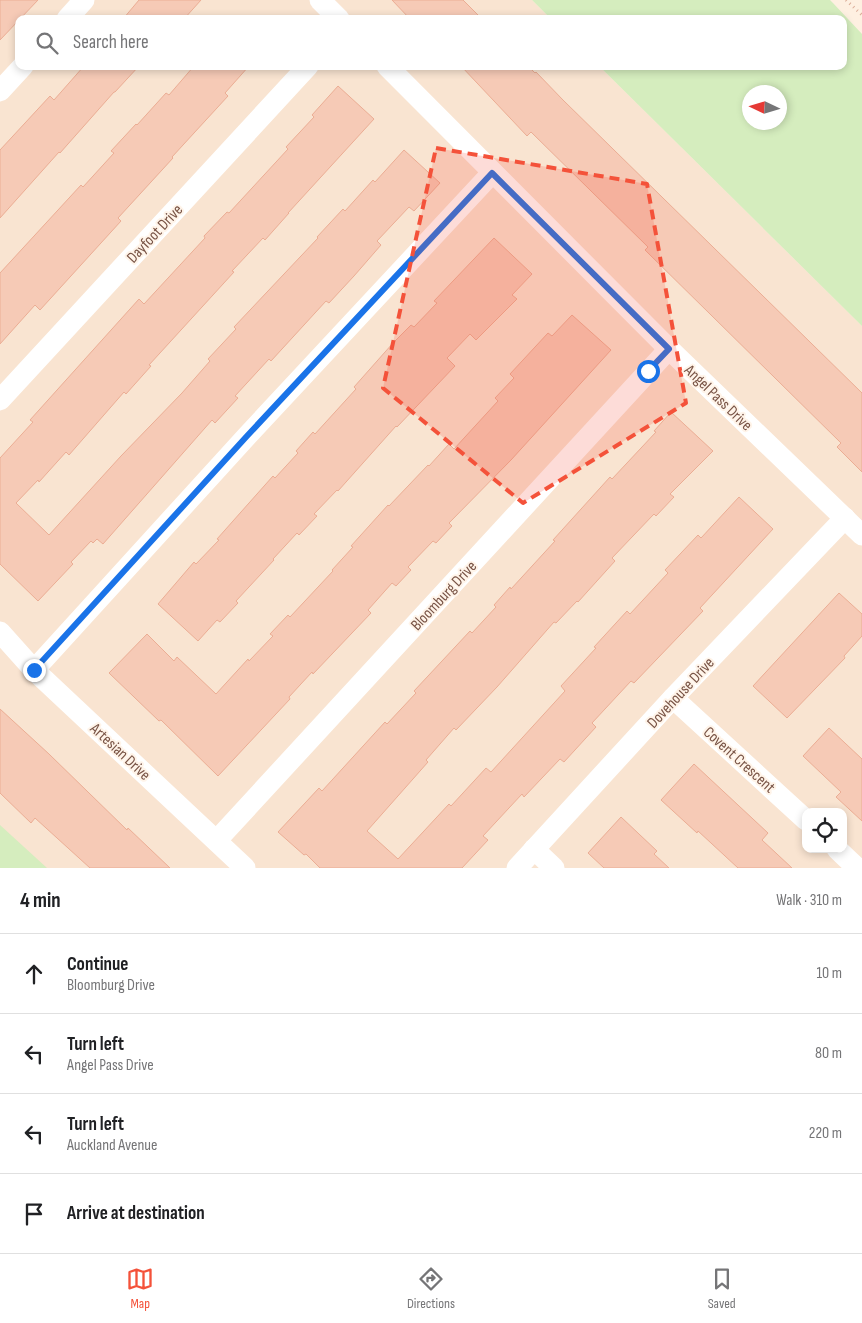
<!DOCTYPE html>
<html lang="en">
<head>
<meta charset="utf-8">
<style>
	body { margin:0; font-family:"Sofia Sans Condensed",sans-serif; background:#f2f2f2; color:#202124 }
	.controls { position:absolute; right:15px; bottom:15px; display:grid; overflow:hidden; border-radius:10px; box-shadow:0 2px 8px #0003 }
	.controls button { width:45px; height:45px; display:grid; place-items:center; padding:0; border:0; border-bottom:1px solid #e0e0e0; background:#fff; color:#202124; font:25px sans-serif }
	.compass { position:absolute; left:742px; top:85px; width:45px; height:45px; border-radius:50%; background:#fff; box-shadow:0 2px 8px #0003; rotate:274deg }
	.stop { position:absolute; width:15px; height:15px; margin:-11px; border:4px solid #1a73e8; border-radius:50%; background:#fff }
	.stop.end { background:#1a73e8; border-color:#fff; box-shadow:0 1px 5px #0008 }
	.list { margin:0; padding:0; list-style:none }
	h2 { display:flex; justify-content:space-between; align-items:center; height:65px; margin:0; padding:0 20px; font-size:21px }
	h2 small { font-size:16px; font-weight:400; color:#757577 }
	.list li { display:grid; grid-template-columns:32px 1fr auto; gap:15px; align-items:center; box-sizing:border-box; height:80px; padding:0 20px; border-top:1px solid #e0e0e0 }
	.list b { display:block; font-size:19px; white-space:nowrap }
	.list p { margin:0; font-size:16px; white-space:nowrap; color:#757577 }
	.list em { font-size:16px; font-style:normal; color:#757577 }
	.icon { flex:none; width:28px; height:28px; fill:none; stroke:currentColor; stroke-width:2; stroke-linecap:round; stroke-linejoin:round }
	.map { position:relative; flex:none; width:862px; height:868px; overflow:hidden }
	.search { position:absolute; background:#fff; box-shadow:0 2px 8px #0003; left:15px; right:15px; top:15px; height:55px; display:flex; align-items:center; gap:12px; box-sizing:border-box; padding:0 18px; border-radius:10px; color:#757577; font-size:19px }
	.sheet { height:385px; background:#fff }
	nav { display:flex; justify-content:space-around; align-items:center; box-sizing:border-box; height:70px; border-top:1px solid #e0e0e0; background:#fff; font-size:14px; color:#757577 }
	nav a { display:grid; justify-items:center; gap:2px }
	nav .on { color:#f4523a }
	.map>svg:first-child { display:block }
	.residential { fill:#f9e4d1; fill-rule:evenodd }
	.green { fill:#d5edbe; fill-rule:evenodd }
	.building { fill:#f6cab6; stroke:#ebad94 }
	.lines { fill:none; stroke-linecap:round; stroke-linejoin:round }
	.path { stroke:#dbad99; stroke-width:3; stroke-dasharray:1 4; stroke-linecap:butt }
	.minor { stroke:#fff; stroke-width:21 }
	.route { stroke:#1a73e8; stroke-width:6 }
	.marked { fill:#f4523a; fill-opacity:0.2; stroke:#f4523a; stroke-width:4; stroke-dasharray:10 6; stroke-linejoin:round }
	.labels { text-anchor:middle; stroke-width:4; stroke-linejoin:round; paint-order:stroke }
	.street-label { font-size:16px; fill:#785345; stroke:#fff4e9 }
</style>
</head>
<body>
<div class="map">
<svg width="862" height="868" viewBox="0 0 862 868">
	<rect width="100%" height="100%" fill="#fef0e1"/>
	<!-- residential -->
	<path class="residential" d="M0,0h532l19,19h-532v47h580l263,260v542h-862zM806,812h37v37h-37z"/>
	<!-- green -->
	<g class="green">
		<path d="M532,0h298l3,3 29,31v292l-263,-260h244v-47h-292zM780,92v30h-30v-30z"/>
		<polygon points="0,825 47,868 0,868"/>
	</g>
	<!-- building -->
	<g class="building">
		<polygon points="0,0 38,0 0,40"/>
		<polygon points="139,0 201,0 184,19 123,19"/>
		<polygon points="392,0 463,0 482,19 410,19"/>
		<polygon points="84,66 139,66 115,92 114,92 60,153 59,152 0,218 0,150 50,96 54,100"/>
		<polygon points="194,66 249,66 225,93 228,96 172,157 173,158 118,218 121,221 40,310 35,305 0,344 0,273 81,185 83,187 114,153 111,151 136,124 137,125 166,93 169,95"/>
		<polygon points="461,66 528,66 535,73 536,72 563,100 862,393 862,472 837,447 841,443 645,250 648,247 531,132 527,136"/>
		<polygon points="338,86 374,119 288,213 289,213 265,240 263,238 232,271 234,272 149,365 151,366 126,394 124,392 69,455 66,452 39,482 38,480 16,503 49,535 121,456 182,393 210,361 208,359 236,329 234,327 318,238 317,237 343,209 345,211 373,180 375,182 404,150 440,183 414,211 409,207 377,241 381,245 354,276 329,303 326,301 271,361 269,359 235,396 238,398 215,423 212,420 103,544 97,539 93,543 91,541 71,562 73,564 38,601 0,564 0,458 33,422 30,420 139,299 144,304 205,238 204,236 227,212 229,213 288,149 286,147 314,117 312,115"/>
		<polygon points="494,238 532,274 512,295 517,299 476,340 470,334 447,358 455,366 397,427 396,426 338,491 337,490 314,514 317,516 299,535 297,533 273,559 274,560 236,601 238,603 220,622 217,620 198,641 158,604 194,562 196,564 219,540 217,539 273,476 275,478 298,453 296,451 313,432 315,434 356,389 354,387 393,343 411,325 414,327 437,303 434,301"/>
		<polygon points="572,315 611,350 511,460 449,523 452,526 436,543 433,541 408,567 411,570 396,586 392,583 368,610 371,613 313,674 312,672 289,697 290,699 218,776 161,720 159,721 109,673 147,634 174,661 177,657 216,694 248,659 249,661 273,636 270,634 288,615 290,617 333,571 332,570 353,547 351,546 388,505 389,506 428,465 429,466 449,444 454,449 498,401 495,398 514,378 510,374 548,333 552,336"/>
		<polygon points="671,412 713,451 670,494 674,497 656,516 654,514 612,558 615,561 578,602 577,601 556,623 554,622 497,687 456,730 454,728 426,760 428,762 367,831 398,859 449,804 451,806 486,768 491,772 565,691 561,686 596,648 594,647 627,611 630,614 668,573 665,570 698,535 701,538 739,497 773,529 700,608 703,611 634,683 631,681 592,723 596,727 564,762 560,759 524,797 522,794 483,836 488,840 462,868 320,868 306,854 304,855 278,832 319,788 322,791 385,722 387,724 416,693 414,691 470,631 472,633 496,607 494,605 510,587 511,589 555,541 553,540 610,477 612,479 656,432 654,431"/>
		<polygon points="839,593 862,614 862,636 844,656 845,658 787,718 753,686"/>
		<polygon points="0,709 49,754 127,830 128,828 170,868 90,868 35,818 31,823 0,793"/>
		<polygon points="829,728 862,759 862,821 836,797 841,792 803,756"/>
		<polygon points="694,764 768,833 762,840 792,868 738,868 698,831 697,833 661,800"/>
		<polygon points="621,817 657,851 654,854 669,868 604,868 588,853"/>
	</g>
	<g class="lines">
		<!-- path -->
		<polyline class="path" points="846,0 862,15"/>
		<!-- minor -->
		<g class="minor">
			<polyline points="320,0 339,19"/>
			<polyline points="67,19 84,0"/>
			<polyline points="387,66 669,349 862,535"/>
			<polyline points="0,91 23,66"/>
			<polyline points="0,400 308,66"/>
			<polyline points="0,632 34,670 245,868"/>
			<polyline points="34,670 247,436 492,173"/>
			<polyline points="673,698 806,820"/>
			<polyline points="217,840 669,349"/>
			<polyline points="534,849 554,868"/>
			<polyline points="837,849 857,868"/>
			<polyline points="517,868 673,698 845,518"/>
		</g>
	</g>
	<g class="lines">
		<!-- route -->
		<polyline class="route" points="34,670 247,436 492,173 669,349 648,371"/>
	</g>
	<!-- marked area -->
	<path class="marked" d="M436,148l211,36 39,219 -163,100 -140,-115z"/>
	<g class="labels">
		<!-- street labels -->
		<g class="street-label">
			<text transform="translate(154 233) rotate(-47)" y="6">Dayfoot Drive</text>
			<text transform="translate(719 397) rotate(44)" y="6">Angel Pass Drive</text>
			<text transform="translate(443 595) rotate(-47)" y="6">Bloomburg Drive</text>
			<text transform="translate(680 692) rotate(-47)" y="6">Dovehouse Drive</text>
			<text transform="translate(121 751) rotate(43)" y="6">Artesian Drive</text>
			<text transform="translate(740 759) rotate(42)" y="6">Covent Crescent</text>
		</g>
	</g>
</svg>
<div class="controls">
<button><svg class="icon" aria-label="locate" viewBox="0 0 24 24"><circle cx="12" cy="12" r="6"/><path d="M12 2v4M12 18v4M2 12h4M18 12h4"/></svg></button>
</div>
<svg class="compass" viewBox="-18 -18 36 36"><path d="M0-13l5 13h-10z" fill="#e53935"/><path d="M0 13l5-13h-10z" fill="#757577"/></svg>
<div class="stop" style="left:648px;top:371px"></div>
<div class="stop end" style="left:34px;top:670px"></div>
<div class="search"><svg class="icon" aria-label="search" viewBox="0 0 24 24"><circle cx="10" cy="10" r="6"/><path d="M15 15l6 6"/></svg>Search here</div>
</div>
<section class="sheet">
<h2>4 min<small>Walk · 310 m</small></h2>
<ul class="list">
<li><svg class="icon" aria-label="ahead" viewBox="0 0 24 24"><path d="M12 20V5M6 11l6-6 6 6"/></svg><div><b>Continue</b><p>Bloomburg Drive</p></div><em>10 m</em></li>
<li><svg class="icon" aria-label="left" viewBox="0 0 24 24"><path d="M17 20v-9H6M10 6l-5 5 5 5"/></svg><div><b>Turn left</b><p>Angel Pass Drive</p></div><em>80 m</em></li>
<li><svg class="icon" aria-label="left" viewBox="0 0 24 24"><path d="M17 20v-9H6M10 6l-5 5 5 5"/></svg><div><b>Turn left</b><p>Auckland Avenue</p></div><em>220 m</em></li>
<li><svg class="icon" aria-label="arrive" viewBox="0 0 24 24"><path d="M6 21V4h12l-3 4 3 4H6"/></svg><div><b>Arrive at destination</b></div></li>
</ul>
</section>
<nav>
<a class="on"><svg class="icon" aria-label="map" viewBox="0 0 24 24"><path d="M3 6l6-2 6 2 6-2v14l-6 2-6-2-6 2zM9 4v14M15 6v14"/></svg>Map</a>
<a><svg class="icon" aria-label="directions" viewBox="0 0 24 24"><path d="M12 3l9 9-9 9-9-9zM9 14v-3h6M13 9l2 2-2 2"/></svg>Directions</a>
<a><svg class="icon" aria-label="saved" viewBox="0 0 24 24"><path d="M7 4h10v16l-5-4-5 4z"/></svg>Saved</a>
</nav>
</body>
</html>
